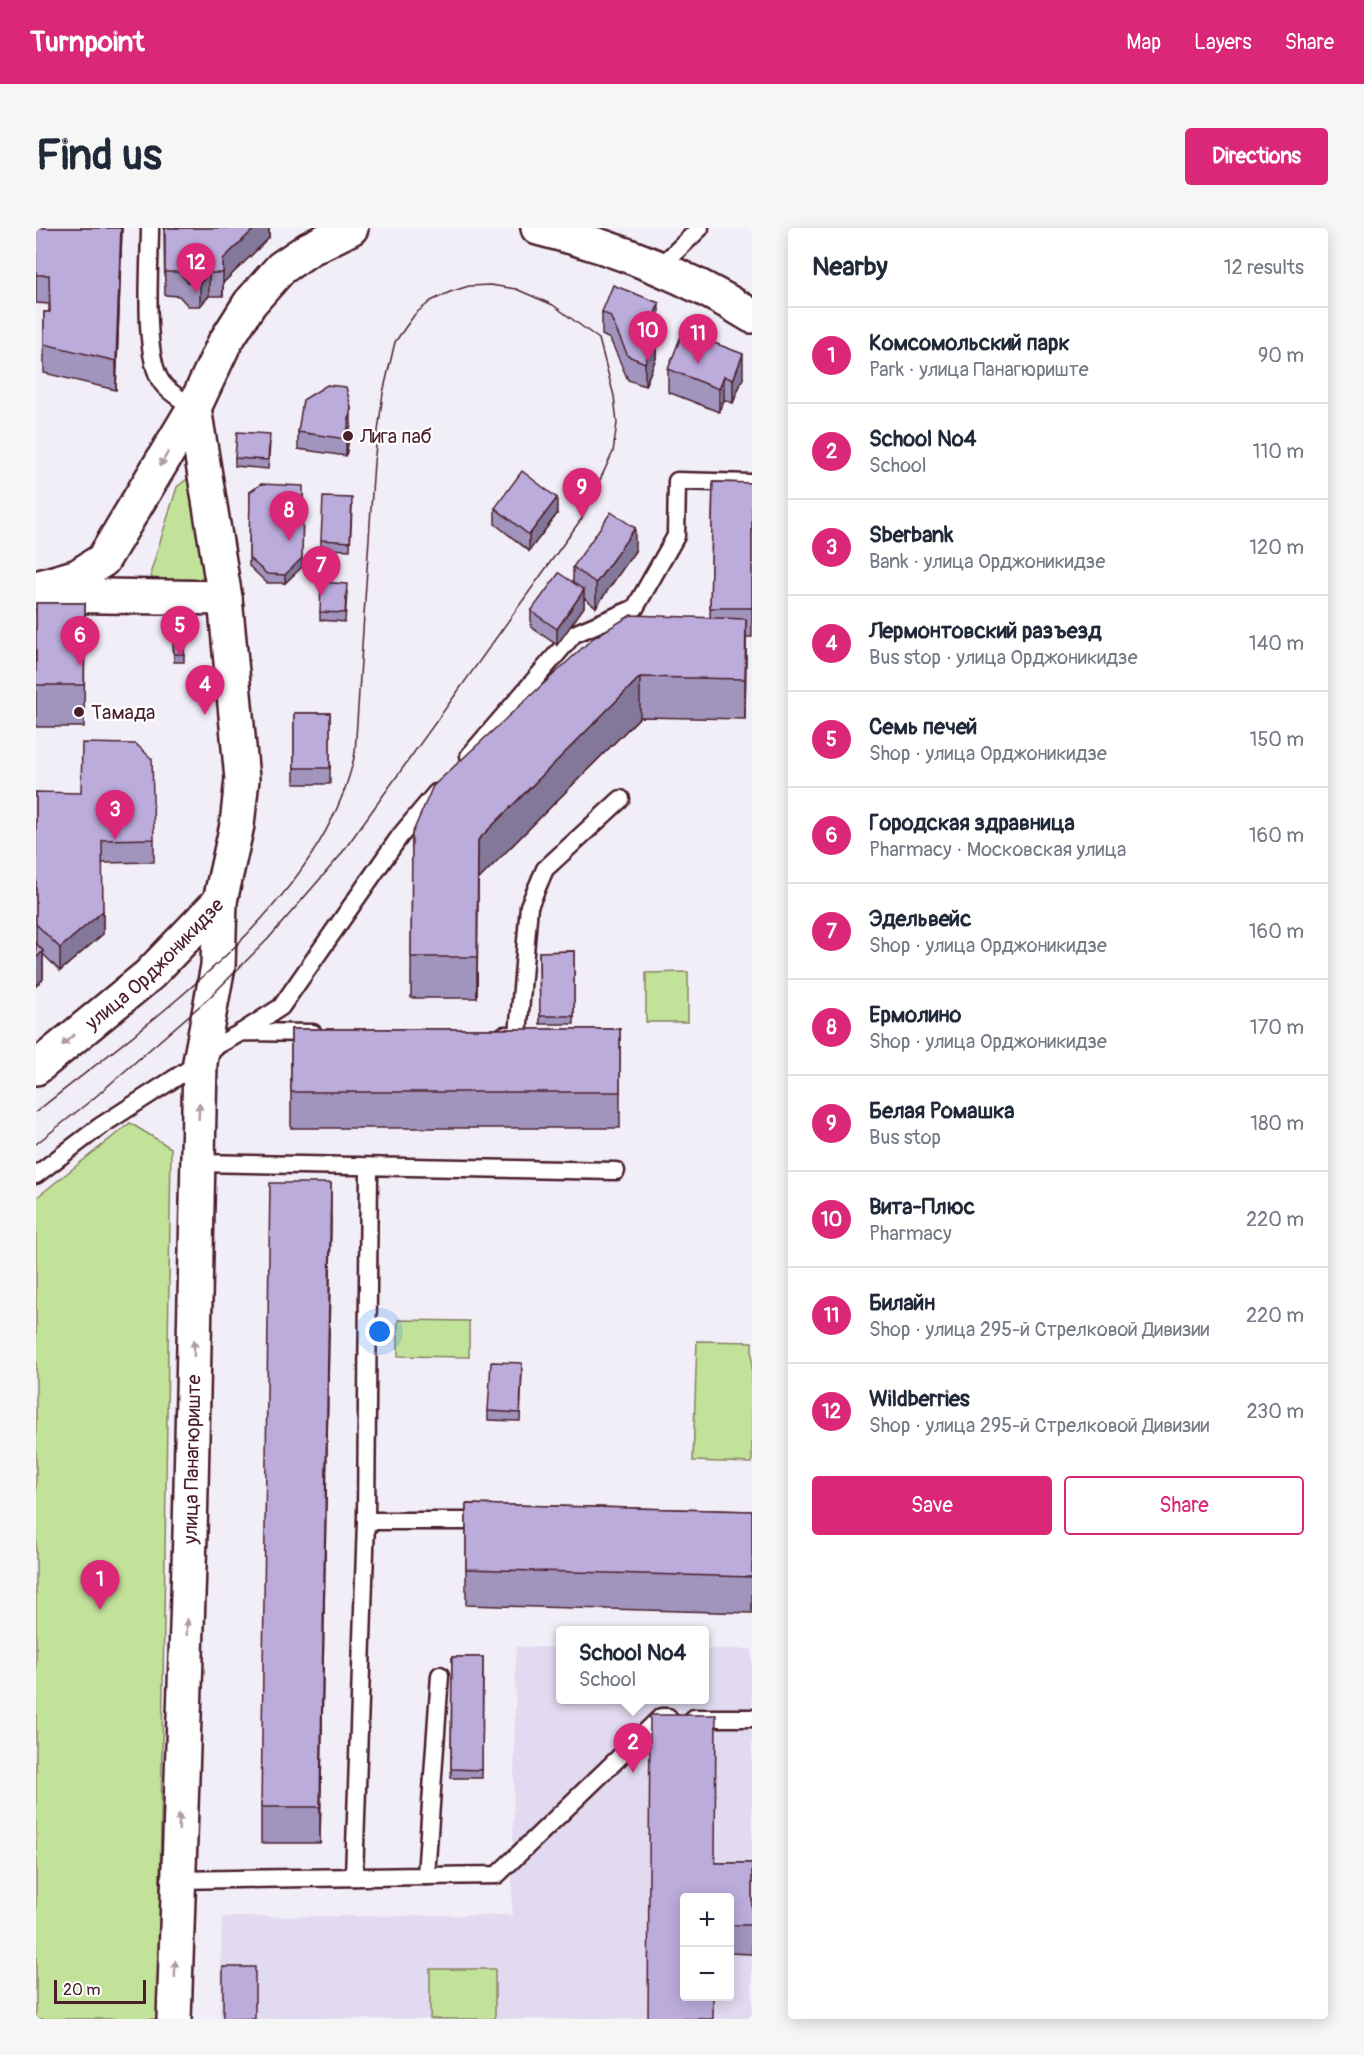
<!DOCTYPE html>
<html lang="en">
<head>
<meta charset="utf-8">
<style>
	body { margin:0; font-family:Pangolin,sans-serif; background:#f6f6f7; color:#1f2937 }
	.controls { position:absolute; right:18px; bottom:18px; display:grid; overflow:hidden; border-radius:6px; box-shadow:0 3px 15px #0003 }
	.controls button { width:54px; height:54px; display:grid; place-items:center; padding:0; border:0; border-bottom:2px solid #e0e1e3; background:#fff; color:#1f2937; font:30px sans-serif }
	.scale { position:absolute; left:18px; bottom:15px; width:92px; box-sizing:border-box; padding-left:6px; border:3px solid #4a1f2b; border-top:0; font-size:16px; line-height:21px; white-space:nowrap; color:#4a1f2b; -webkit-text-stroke:4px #fff; paint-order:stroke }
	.you { position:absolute; left:344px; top:1104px; width:21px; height:21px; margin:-15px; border:4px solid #fff; border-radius:50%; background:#1a73e8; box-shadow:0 0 0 9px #1a73e833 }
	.badge { display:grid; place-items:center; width:39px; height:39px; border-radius:50%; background:#db2777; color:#fff; font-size:20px; font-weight:700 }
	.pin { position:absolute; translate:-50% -50px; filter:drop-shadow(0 2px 3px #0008) }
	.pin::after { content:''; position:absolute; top:32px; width:21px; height:18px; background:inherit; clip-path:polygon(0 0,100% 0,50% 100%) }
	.popup { position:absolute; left:520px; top:1398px; width:153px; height:78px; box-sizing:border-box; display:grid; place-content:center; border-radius:6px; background:#fff; filter:drop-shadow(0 2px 4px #0005); font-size:20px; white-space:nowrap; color:#747a83 }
	.popup b { font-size:22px; color:#1f2937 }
	.popup::after { content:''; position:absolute; left:50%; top:100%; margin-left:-12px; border:12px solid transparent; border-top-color:#fff }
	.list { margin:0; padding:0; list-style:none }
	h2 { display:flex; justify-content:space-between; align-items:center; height:78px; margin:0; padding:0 24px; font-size:26px }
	h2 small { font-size:20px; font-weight:400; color:#747a83 }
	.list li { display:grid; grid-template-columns:39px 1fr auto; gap:18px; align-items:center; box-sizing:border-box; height:96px; padding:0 24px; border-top:2px solid #e0e1e3 }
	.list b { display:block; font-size:22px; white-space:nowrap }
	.list p { margin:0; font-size:20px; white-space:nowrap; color:#747a83 }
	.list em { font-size:20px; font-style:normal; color:#747a83 }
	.actions { display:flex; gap:12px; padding:18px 24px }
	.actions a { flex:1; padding:14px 0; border:2px solid #db2777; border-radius:6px; text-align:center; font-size:21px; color:#db2777 }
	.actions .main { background:#db2777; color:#fff }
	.map { position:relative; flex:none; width:716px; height:1791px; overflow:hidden; border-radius:6px }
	header { display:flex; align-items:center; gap:36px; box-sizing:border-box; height:84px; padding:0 30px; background:#db2777; color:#fff }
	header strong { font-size:28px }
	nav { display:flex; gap:33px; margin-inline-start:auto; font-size:21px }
	.intro { display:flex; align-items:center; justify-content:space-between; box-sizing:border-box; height:144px; padding:0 36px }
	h1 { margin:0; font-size:42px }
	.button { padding:15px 27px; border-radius:6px; background:#db2777; color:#fff; font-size:21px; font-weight:700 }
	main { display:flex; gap:36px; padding:0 36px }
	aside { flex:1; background:#fff; border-radius:6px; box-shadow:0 3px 15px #0003 }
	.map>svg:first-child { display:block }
	.built { fill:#e1daf0; fill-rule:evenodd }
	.green { fill:#c2e29a; stroke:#868062; stroke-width:1.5 }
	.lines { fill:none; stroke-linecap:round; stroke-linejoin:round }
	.service-casing { stroke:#4a1f2b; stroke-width:21 }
	.tertiary-casing { stroke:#4a1f2b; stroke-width:38 }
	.service { stroke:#fff; stroke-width:16 }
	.tertiary { stroke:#fff; stroke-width:33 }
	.tram { stroke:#4a1f2b; stroke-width:1.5 }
	.wall { fill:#a194bd; stroke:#4a1f2b; stroke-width:1.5 }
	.shaded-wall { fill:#83789a; stroke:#4a1f2b; stroke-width:1.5 }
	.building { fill:#bbacdc; stroke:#4a1f2b; stroke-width:1.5 }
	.oneway { fill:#ae9aa0 }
	.poi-dot { fill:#4a1f2b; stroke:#fff; stroke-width:2 }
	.labels { text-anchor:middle; stroke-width:4.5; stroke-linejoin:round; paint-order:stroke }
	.poi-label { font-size:20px; fill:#4a1f2b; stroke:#fff; text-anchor:start }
	.street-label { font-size:20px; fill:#4a1f2b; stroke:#fff }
</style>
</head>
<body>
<header>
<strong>Turnpoint</strong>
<nav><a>Map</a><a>Layers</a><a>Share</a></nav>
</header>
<div class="intro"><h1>Find us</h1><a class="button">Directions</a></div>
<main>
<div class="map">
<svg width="716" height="1791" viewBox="0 0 716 1791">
	<rect width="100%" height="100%" fill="#f1eef8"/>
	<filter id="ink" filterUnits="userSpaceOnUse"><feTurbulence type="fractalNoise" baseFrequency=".0167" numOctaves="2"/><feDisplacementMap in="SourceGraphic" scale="12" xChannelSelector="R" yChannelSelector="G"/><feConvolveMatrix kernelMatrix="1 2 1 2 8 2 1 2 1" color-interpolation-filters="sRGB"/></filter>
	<g filter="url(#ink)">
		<!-- built -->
		<path class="built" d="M480,1419h45v53h144v-51h47v370h-532l2,-102 290,-2zM648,1670h46v98h-46z"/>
		<!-- green -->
		<g class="green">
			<polygon points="151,251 155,252 168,353 165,357 116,353 115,343 141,259"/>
			<polygon points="652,744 652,794 610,794 610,745"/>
			<polygon points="94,895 135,920 122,1791 0,1791 0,970"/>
			<polygon points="362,1092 433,1093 433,1129 362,1128"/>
			<polygon points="661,1113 716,1114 716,1235 657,1233"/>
			<rect x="394" y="1741" width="65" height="50"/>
		</g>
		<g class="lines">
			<defs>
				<g id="service">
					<path d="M114,0c0,36 -8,127 12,155 7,10 22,18 32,25"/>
					<polyline points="624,39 664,0"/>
					<polyline points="433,528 538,406 599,380 640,308 641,253 716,255"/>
					<polyline points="206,804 245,779 364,608 400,565"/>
					<polyline points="468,807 482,807 493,678 509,641 585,571"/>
					<polyline points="161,935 580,943"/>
					<polyline points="0,947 63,899 164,834 182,817 206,804 277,805"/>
					<polyline points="330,1293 453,1293"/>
					<polyline points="658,1490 716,1490"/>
					<polyline points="390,1648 461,1647 625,1489 632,1489"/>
					<polyline points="318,1649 330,1293 333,940"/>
					<polyline points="141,1652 390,1648 404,1447"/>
				</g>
				<g id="tertiary">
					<path d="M502,0c76,19 147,46 214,88"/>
					<polyline points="0,360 42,348 67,332 158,180 188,116 214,75 245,40 273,21 315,0"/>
					<polyline points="8,367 189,370"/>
					<path id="s1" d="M0,840l113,-93 71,-74 17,-76 5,-46 -17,-181 -31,-190"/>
					<path id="s2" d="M138,1791l16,-484 10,-473 18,-96 2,-65"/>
				</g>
			</defs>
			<!-- service casing -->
			<use href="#service" class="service-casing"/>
			<!-- tertiary casing -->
			<use href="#tertiary" class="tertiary-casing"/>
			<!-- service -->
			<use href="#service" class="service"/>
			<!-- tertiary -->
			<use href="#tertiary" class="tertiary"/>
			<!-- tram -->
			<path class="tram" d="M0,884c113,-91 289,-209 319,-359l19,-291 9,-69 12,-51 20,-28 16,-13 19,-9 19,-6 21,-1 26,4 37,16 46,34 15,57 3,27 -4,29 -31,66 -243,339 -71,82 -58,58 -116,101 -58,46"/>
		</g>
		<!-- wall -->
		<g class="wall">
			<polygon points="0,0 86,0 80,162 8,145 8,84 13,84 13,76 0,75"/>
			<polygon points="128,0 233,0 233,10 187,55 187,68 173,68 164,78 152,78 143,68 129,67"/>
			<polygon points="566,84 623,99 620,107 620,130 609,158 592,152 574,111 566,107"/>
			<polygon points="632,141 707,150 697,175 688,172 683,184 632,164"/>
			<polygon points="315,196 310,228 262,221 262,204"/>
			<polygon points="234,215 232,241 199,238 199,230"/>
			<polygon points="677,254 716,255 716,409 710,409 709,491 604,489 442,652 441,770 375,770 376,606 674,390"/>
			<polygon points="214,264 266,339 249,355 231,355 213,338"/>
			<polygon points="316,279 314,322 285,321 285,312"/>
			<polygon points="459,280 521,286 493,323 459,296"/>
			<polygon points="599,323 560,379 548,370 548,379 521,417 495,399 495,383 537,355 537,339"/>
			<polygon points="311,364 309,394 284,392 284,384"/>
			<polygon points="0,375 49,375 48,499 0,499"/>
			<polygon points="137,413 148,413 148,434 138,434"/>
			<rect x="258" y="485" width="36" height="71"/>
			<polygon points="0,564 118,611 118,634 66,635 67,706 24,743 7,726 7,751 0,758"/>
			<polygon points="538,723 538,796 504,796 503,724"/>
			<rect x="255" y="801" width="329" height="99"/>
			<polygon points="295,990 284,1615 225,1615 225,1579"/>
			<polygon points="486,1144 484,1193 452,1192 452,1183"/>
			<polygon points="430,1276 716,1283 716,1385 430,1377"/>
			<polygon points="416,1429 447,1429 446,1550 415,1550"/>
			<polygon points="680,1635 716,1635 716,1726 693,1725 693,1670"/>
		</g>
		<!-- shaded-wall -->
		<g class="shaded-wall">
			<polygon points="85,0 86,0 80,162 80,133"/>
			<polygon points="219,0 233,0 233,10 187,55 187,68 187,31"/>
			<polygon points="173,45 173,68 164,78 164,55"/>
			<polygon points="623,75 623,99 620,107 620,130 609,158 609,135 612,103"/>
			<polygon points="707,126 707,150 697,175 697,152"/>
			<polygon points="688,148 688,172 683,184 683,161"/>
			<polygon points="315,179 315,196 310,228 310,211"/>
			<polygon points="267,266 266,339 249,355 249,347"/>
			<polygon points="521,270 521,286 493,323 493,307"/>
			<polygon points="599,300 599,323 560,379 560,355"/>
			<polygon points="548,362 548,379 521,417 521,401"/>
			<polygon points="710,391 710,432 709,491 709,451"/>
			<polygon points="604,449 604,489 442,652 441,770 442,612"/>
			<polygon points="67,683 67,706 24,743 24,720"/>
			<polygon points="7,723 7,751 0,758 0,730"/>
			<polygon points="295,955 295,990 284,1615 284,1579"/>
		</g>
		<!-- building -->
		<g class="building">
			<polygon points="0,0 85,0 80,133 8,116 8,84 14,84 13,47 0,47"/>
			<polygon points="129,0 219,0 187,31 187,45 173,45 164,55 152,55 143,44 129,44"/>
			<polygon points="577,57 623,75 612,103 620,106 609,135 592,128 574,88 566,84"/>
			<polygon points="647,103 707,126 697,152 688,148 683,161 632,141"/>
			<polygon points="291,157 310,159 315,179 310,211 262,204 267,172"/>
			<polygon points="201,204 234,206 232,232 199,230"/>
			<polygon points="486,243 521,270 493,307 459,280"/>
			<polygon points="677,254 716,255 716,380 674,380"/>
			<polygon points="225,256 267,258 266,330 249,347 231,346 213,330 214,264"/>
			<polygon points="287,269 316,270 314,314 285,312"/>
			<polygon points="575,284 599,300 560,355 537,339"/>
			<polygon points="523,345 548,362 521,401 495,383"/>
			<polygon points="285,354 311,356 309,385 284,384"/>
			<polygon points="0,375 49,375 48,457 0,457"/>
			<polygon points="595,387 710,391 709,451 604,449 442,612 441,729 375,729 376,606 397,558 557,410"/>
			<polygon points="137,413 148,413 148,426 138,426"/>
			<rect x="258" y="485" width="36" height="55"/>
			<polygon points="46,515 100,516 116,531 118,611 66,612 67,683 24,720 0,696 0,564 45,565"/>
			<polygon points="0,715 7,723 0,730"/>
			<polygon points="538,723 538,788 504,788 503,724"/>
			<rect x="255" y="801" width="329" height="63"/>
			<polygon points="234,955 295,955 284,1579 225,1579"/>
			<polygon points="455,1134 486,1135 484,1185 452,1183"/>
			<polygon points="430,1276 716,1283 716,1349 430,1341"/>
			<polygon points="416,1429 447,1429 446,1542 415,1541"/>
			<polygon points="614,1487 680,1487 679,1635 716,1635 716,1697 693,1697 693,1670 648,1670 648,1768 677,1768 677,1791 612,1791"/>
			<rect x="187" y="1739" width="32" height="52"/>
		</g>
		<!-- one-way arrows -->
		<defs><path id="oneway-solid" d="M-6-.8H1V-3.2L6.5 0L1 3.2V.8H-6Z" transform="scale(1.5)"/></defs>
		<g class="oneway">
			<use href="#oneway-solid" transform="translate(128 231) rotate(120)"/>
			<use href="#oneway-solid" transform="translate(32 812) rotate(139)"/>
			<use href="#oneway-solid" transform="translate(163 883) rotate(-88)"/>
			<use href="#oneway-solid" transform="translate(158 1120) rotate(-89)"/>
			<use href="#oneway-solid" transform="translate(151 1399) rotate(-88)"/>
			<use href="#oneway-solid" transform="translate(143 1594) rotate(-88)"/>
			<use href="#oneway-solid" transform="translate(139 1741) rotate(-89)"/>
		</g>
	</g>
	<!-- markers -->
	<g class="poi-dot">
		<circle cx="312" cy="208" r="6"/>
		<circle cx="43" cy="484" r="6"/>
	</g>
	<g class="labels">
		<!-- poi labels -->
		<g class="poi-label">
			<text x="324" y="215">Лига паб</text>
			<text x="55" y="491">Тамада</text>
		</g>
		<!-- street labels -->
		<g class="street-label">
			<text dy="7" stroke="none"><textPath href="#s1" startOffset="158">улица Орджоникидзе</textPath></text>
			<text dy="7" stroke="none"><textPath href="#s2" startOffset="560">улица Панагюриште</textPath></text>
		</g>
	</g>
</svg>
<div class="controls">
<button>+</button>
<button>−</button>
</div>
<div class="scale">20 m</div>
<div class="you"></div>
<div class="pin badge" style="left:64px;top:1382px">1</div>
<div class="pin badge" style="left:597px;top:1545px">2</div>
<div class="popup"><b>School №4</b>School</div>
<div class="pin badge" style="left:79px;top:612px">3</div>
<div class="pin badge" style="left:169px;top:487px">4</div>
<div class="pin badge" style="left:144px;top:428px">5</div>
<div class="pin badge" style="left:44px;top:438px">6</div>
<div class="pin badge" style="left:285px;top:368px">7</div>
<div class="pin badge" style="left:253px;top:313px">8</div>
<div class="pin badge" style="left:546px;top:290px">9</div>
<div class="pin badge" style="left:612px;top:133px">10</div>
<div class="pin badge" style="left:662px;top:136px">11</div>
<div class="pin badge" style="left:160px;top:65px">12</div>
</div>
<aside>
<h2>Nearby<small>12 results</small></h2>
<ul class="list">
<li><span class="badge">1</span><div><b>Комсомольский парк</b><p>Park · улица Панагюриште</p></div><em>90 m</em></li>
<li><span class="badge">2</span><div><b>School №4</b><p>School</p></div><em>110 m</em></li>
<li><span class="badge">3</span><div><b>Sberbank</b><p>Bank · улица Орджоникидзе</p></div><em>120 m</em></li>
<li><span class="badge">4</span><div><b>Лермонтовский разъезд</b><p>Bus stop · улица Орджоникидзе</p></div><em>140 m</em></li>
<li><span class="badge">5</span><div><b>Семь печей</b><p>Shop · улица Орджоникидзе</p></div><em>150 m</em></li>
<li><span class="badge">6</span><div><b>Городская здравница</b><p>Pharmacy · Московская улица</p></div><em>160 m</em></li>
<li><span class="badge">7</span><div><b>Эдельвейс</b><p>Shop · улица Орджоникидзе</p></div><em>160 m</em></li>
<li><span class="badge">8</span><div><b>Ермолино</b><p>Shop · улица Орджоникидзе</p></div><em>170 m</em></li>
<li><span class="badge">9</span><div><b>Белая Ромашка</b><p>Bus stop</p></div><em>180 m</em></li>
<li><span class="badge">10</span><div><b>Вита-Плюс</b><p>Pharmacy</p></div><em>220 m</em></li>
<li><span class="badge">11</span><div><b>Билайн</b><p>Shop · улица 295-й Стрелковой Дивизии</p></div><em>220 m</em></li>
<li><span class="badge">12</span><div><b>Wildberries</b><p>Shop · улица 295-й Стрелковой Дивизии</p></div><em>230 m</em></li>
</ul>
<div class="actions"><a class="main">Save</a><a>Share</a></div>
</aside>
</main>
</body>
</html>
